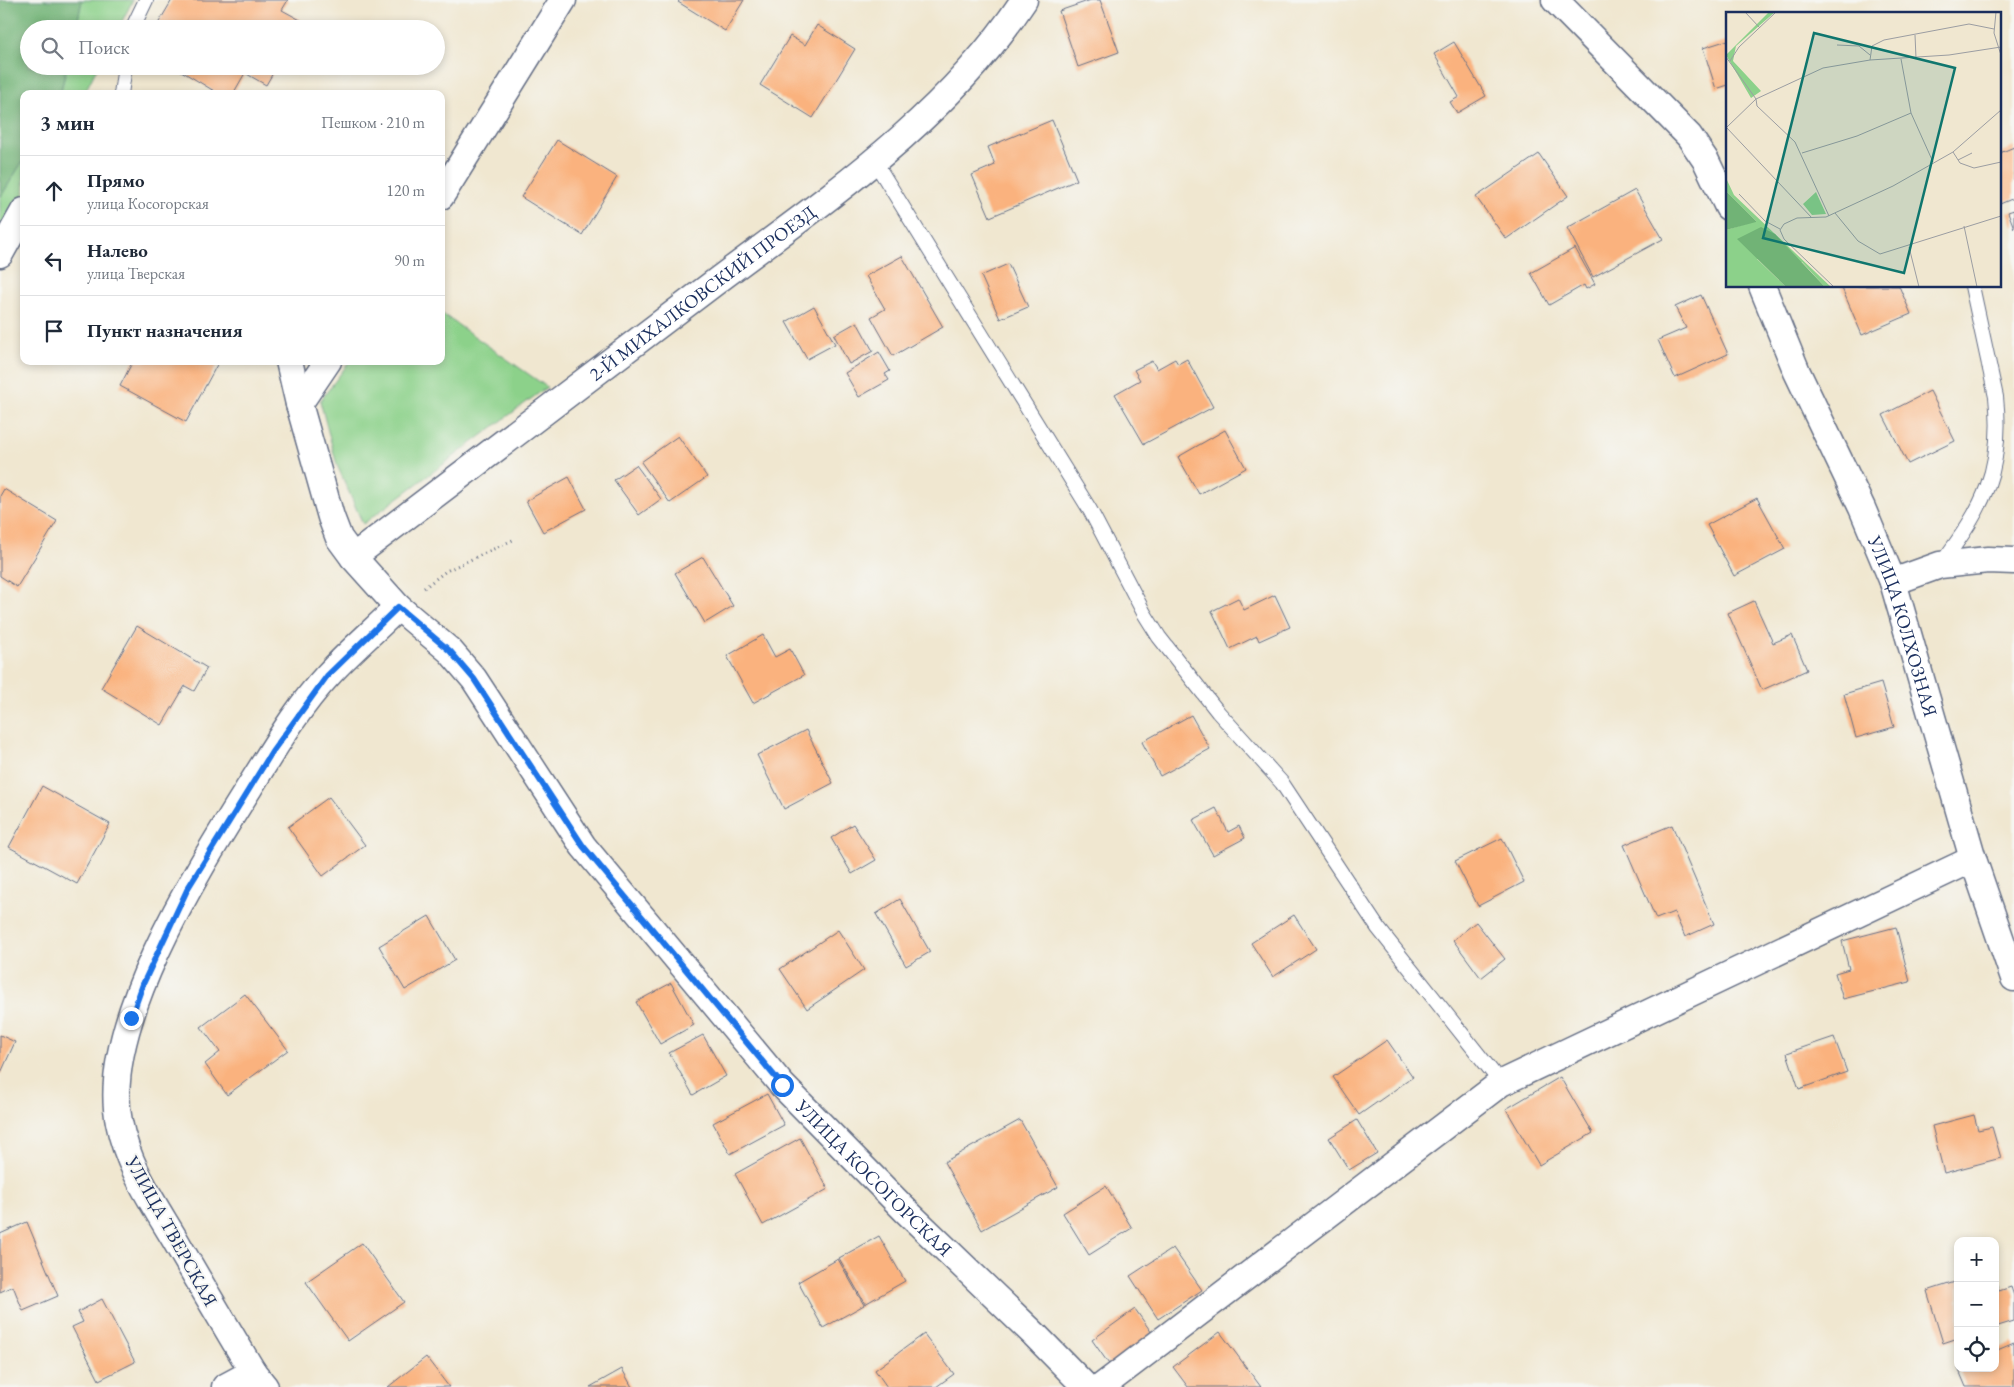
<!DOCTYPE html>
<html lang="ru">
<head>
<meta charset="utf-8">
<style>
	body { margin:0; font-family:"EB Garamond",serif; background:#f6f6f7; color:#1f2937 }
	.controls { position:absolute; right:15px; bottom:15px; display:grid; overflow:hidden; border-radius:10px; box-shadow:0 2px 8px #0003 }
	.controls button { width:45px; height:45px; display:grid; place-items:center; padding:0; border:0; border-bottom:1px solid #e0e1e3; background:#fff; color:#1f2937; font:25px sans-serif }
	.stop { position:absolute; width:15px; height:15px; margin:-11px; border:4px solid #1a73e8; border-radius:50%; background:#fff }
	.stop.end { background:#1a73e8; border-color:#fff; box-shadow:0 1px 5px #0008 }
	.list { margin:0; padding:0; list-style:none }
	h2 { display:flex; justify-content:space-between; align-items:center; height:65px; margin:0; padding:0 20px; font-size:21px }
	h2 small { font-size:16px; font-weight:400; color:#747a83 }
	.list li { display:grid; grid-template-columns:32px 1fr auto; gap:15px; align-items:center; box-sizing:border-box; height:70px; padding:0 20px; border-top:1px solid #e0e1e3 }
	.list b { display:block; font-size:19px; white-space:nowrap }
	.list p { margin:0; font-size:16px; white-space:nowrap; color:#747a83 }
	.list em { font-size:16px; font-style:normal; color:#747a83 }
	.icon { flex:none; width:28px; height:28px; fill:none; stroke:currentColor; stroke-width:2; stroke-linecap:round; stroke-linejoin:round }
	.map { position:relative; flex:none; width:2014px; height:1387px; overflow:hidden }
	.search { position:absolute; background:#fff; box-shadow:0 2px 8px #0003; left:20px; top:20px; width:425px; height:55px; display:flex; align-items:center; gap:12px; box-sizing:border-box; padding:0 18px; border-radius:28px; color:#747a83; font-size:19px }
	.panel { position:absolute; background:#fff; box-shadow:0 2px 8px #0003; left:20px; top:90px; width:425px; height:275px; border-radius:10px }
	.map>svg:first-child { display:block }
	.green { fill:#8cd18a; stroke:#548074 }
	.forest { fill:#71b376; stroke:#46716a }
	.building { fill:#fab27e }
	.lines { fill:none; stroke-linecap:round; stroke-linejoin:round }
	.lane-casing { stroke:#666f86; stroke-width:16 }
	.street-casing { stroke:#666f86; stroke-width:29 }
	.path { stroke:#666f86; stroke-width:3; stroke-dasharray:1 4; stroke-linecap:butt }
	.lane { stroke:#fff; stroke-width:14 }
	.street { stroke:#fff; stroke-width:26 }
	.route { stroke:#1a73e8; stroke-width:6 }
	.labels { text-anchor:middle; stroke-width:4; stroke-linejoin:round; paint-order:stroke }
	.street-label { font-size:19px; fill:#1b2f5e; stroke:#f6f6f2 }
	.inset-road { fill:none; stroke:#9b9da2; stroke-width:1 }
	.view { fill:#0f766e; fill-opacity:0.15; stroke:#0f766e; stroke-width:2.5 }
	.inset-edge { fill:none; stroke:#1b2f5e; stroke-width:2.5 }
</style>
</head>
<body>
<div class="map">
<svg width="2014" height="1387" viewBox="0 0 2014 1387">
	<rect width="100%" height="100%" fill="#f6f6f2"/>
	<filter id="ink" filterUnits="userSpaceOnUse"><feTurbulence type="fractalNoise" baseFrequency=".02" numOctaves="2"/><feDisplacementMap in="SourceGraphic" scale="10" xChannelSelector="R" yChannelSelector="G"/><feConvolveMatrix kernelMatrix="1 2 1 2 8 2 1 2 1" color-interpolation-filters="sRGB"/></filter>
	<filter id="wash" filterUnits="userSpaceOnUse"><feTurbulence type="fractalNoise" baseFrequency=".0096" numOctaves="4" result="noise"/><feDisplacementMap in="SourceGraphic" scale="20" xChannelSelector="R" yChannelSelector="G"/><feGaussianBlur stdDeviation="1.12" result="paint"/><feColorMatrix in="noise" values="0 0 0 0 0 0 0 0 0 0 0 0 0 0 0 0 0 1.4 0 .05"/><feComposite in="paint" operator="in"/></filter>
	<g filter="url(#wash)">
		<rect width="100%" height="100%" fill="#f0e7d0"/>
		<!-- green -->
		<g class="green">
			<polygon points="82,0 133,0 118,29 76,29"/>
			<polygon points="67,66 98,66 84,94 60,94"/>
			<polygon points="24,159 24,199 0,236 0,198"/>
			<polygon points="441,313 547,387 363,524 337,465 320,401 350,361 441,361"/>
		</g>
		<!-- forest -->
		<polygon class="forest" points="0,0 82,0 76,29 29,29 29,66 67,66 60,94 24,94 24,159 0,198"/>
		<g id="blocks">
			<!-- building -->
			<g class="building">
				<polygon points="172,0 288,0 282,10 304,22 300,29 155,29"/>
				<polygon points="680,0 744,0 725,31 678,2"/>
				<polygon points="1091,0 1100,0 1119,52 1078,67 1059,11"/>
				<polygon points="817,25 855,49 813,118 760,85 790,36 805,45"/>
				<polygon points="1728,40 1728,85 1716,89 1703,48"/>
				<polygon points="1454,42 1486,96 1457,113 1450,102 1459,97 1434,54"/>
				<polygon points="173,66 277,66 266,85 245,73 233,94 219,94"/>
				<polygon points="1052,120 1077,180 990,217 972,175 995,165 988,147"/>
				<polygon points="557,140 617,177 582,235 521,197"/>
				<polygon points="2014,147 2014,198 2000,204 2000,153"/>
				<polygon points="1539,154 1568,196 1506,239 1476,197"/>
				<polygon points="1635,190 1663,239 1593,277 1567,228"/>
				<polygon points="2014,210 2014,228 2008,212"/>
				<polygon points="1575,248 1595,284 1586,289 1584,285 1549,305 1531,273"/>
				<polygon points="902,256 943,327 893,356 871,317 885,309 866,276"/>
				<polygon points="1008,264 1028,307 1000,319 981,276"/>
				<polygon points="1841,286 1899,286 1911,314 1862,335"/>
				<polygon points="1701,295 1728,354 1675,378 1658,340 1686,328 1675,307"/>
				<polygon points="814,306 835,344 807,359 786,322"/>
				<polygon points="857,322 873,351 849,364 834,335"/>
				<polygon points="879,352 890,371 885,374 889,380 859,397 845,373"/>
				<polygon points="1175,359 1178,364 1187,359 1213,407 1144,444 1115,394 1140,380 1134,370 1152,361 1157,369"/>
				<polygon points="133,361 219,361 186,422 120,386"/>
				<polygon points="1930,391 1955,441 1908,464 1883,415"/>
				<polygon points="1225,430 1246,468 1199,494 1178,457"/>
				<polygon points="678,436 707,477 670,503 641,462"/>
				<polygon points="636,465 661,499 639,515 614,480"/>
				<polygon points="569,477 586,509 543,532 526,501"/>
				<polygon points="4,489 57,521 17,587 0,576 0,496"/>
				<polygon points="1757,498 1785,549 1734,576 1707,525"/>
				<polygon points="703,557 733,606 705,623 675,573"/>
				<polygon points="1275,595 1290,627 1259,641 1257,636 1230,649 1212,611 1238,598 1244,610"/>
				<polygon points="1754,601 1773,643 1792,635 1807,670 1762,690 1728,613"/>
				<polygon points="137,626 207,668 194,691 185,686 162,725 101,688"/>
				<polygon points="763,635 775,657 790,649 804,675 753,703 727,656"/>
				<polygon points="1881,683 1894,727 1856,738 1844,694"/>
				<polygon points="1191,715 1210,749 1160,776 1142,742"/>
				<polygon points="806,730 833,783 784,809 757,755"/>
				<polygon points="42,786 110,824 77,884 9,847"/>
				<polygon points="329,797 365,845 323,876 288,827"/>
				<polygon points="1216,808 1228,832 1239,826 1245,838 1213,855 1193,820"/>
				<polygon points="853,824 876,860 852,874 831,838"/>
				<polygon points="1672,825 1714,924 1685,937 1674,912 1656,919 1624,845"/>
				<polygon points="1502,838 1524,882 1478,906 1455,861"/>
				<polygon points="900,899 930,952 906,966 876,914"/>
				<polygon points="1294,915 1316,949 1273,977 1251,943"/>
				<polygon points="429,916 455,960 405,990 379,946"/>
				<polygon points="1476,922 1505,959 1481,978 1453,940"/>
				<polygon points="1896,927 1910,982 1843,999 1835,973 1849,969 1842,941"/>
				<polygon points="838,930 864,970 807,1009 780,969"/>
				<polygon points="671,983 694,1025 660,1044 636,1002"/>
				<polygon points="245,994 288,1050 227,1095 205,1064 220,1052 201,1027"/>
				<polygon points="0,1035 15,1042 0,1075"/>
				<polygon points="703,1035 726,1076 693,1095 669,1053"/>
				<polygon points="1834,1037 1847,1072 1799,1089 1787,1053"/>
				<polygon points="1387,1040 1413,1077 1359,1115 1333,1077"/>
				<polygon points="1560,1077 1593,1133 1539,1165 1506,1109"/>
				<polygon points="767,1094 784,1125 730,1154 713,1123"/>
				<polygon points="1974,1115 1978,1130 1992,1127 2001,1158 1944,1173 1932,1126"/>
				<polygon points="1020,1120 1058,1187 982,1230 944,1162"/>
				<polygon points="1357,1120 1377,1153 1349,1170 1329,1138"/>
				<polygon points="800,1138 828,1189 763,1225 735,1174"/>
				<polygon points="1106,1186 1132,1228 1089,1255 1063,1213"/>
				<polygon points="27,1222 58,1296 23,1311 13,1286 0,1292 0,1234"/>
				<polygon points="879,1236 905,1281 865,1304 839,1258"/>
				<polygon points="362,1243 404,1302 348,1341 306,1282"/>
				<polygon points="1173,1248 1202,1290 1158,1319 1130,1276"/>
				<polygon points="838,1259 864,1305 823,1328 798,1282"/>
				<polygon points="1995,1280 1999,1291 2011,1287 2014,1296 2014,1321 1995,1327"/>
				<polygon points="1958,1281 1958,1338 1943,1343 1927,1291"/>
				<polygon points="102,1299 135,1362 99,1380 72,1327 83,1322 78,1312"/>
				<polygon points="1135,1309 1154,1336 1111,1367 1092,1340"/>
				<polygon points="1220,1332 1261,1387 1188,1387 1173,1367"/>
				<polygon points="924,1334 954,1374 936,1387 887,1387 875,1370"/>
				<polygon points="2014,1343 2014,1387 1966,1387 1958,1368 1995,1368 1995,1351"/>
				<polygon points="426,1357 449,1387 388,1387"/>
				<polygon points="622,1369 632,1387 590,1387"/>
			</g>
		</g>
	</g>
	<g filter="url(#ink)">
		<use href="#blocks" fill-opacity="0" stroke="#666f86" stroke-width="1"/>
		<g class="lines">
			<defs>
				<g id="lane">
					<polyline points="132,29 146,0"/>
					<polyline points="121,94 125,66"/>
					<polyline points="875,162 1090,510 1144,613 1159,637 1218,712 1282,783 1378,928 1501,1083"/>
					<path d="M1941,564c42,-56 63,-94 55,-167l-24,-111"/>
				</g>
				<g id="street">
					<polyline points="1555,0 1689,136 1706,161 1728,207"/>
					<polyline points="441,196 563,0"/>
					<polyline points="0,254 24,211"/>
					<path id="s1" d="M1762,286l35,86 65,136 31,74 80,277 41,119"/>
					<path id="s2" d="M289,361l10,43 32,113 8,21 14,19 45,50 52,44 24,28 109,167 199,239 124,126 128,123 52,53"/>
					<polyline points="299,404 328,361"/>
					<path id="s3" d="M353,557c121,-91 241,-183 361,-274 112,-84 232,-164 310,-283"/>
					<polyline points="1893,582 1940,565 1988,560 2014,561"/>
					<polyline points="225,1387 253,1372"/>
					<path d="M265,1387l-12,-15c-27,-45 -53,-89 -79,-134 -22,-37 -47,-73 -55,-116 -20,-97 80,-254 130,-334 24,-38 48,-80 79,-113 22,-24 47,-45 70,-68"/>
					<polyline points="1101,1387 1501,1083 1973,859"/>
				</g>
			</defs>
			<!-- lane casing -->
			<use href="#lane" class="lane-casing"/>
			<!-- street casing -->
			<use href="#street" class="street-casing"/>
			<!-- path -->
			<polyline class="path" points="424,588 446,571 515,539"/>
			<!-- lane -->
			<use href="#lane" class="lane"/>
			<!-- street -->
			<use href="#street" class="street"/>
		</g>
	</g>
	<g class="lines" filter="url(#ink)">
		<!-- route -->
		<polyline class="route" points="131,1018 143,984 188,888 272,752 327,676 398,607 450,651 474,679 583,846 782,1085"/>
	</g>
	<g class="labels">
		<!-- street labels -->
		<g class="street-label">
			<text dy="7" stroke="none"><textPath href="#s3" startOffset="438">2-Й МИХАЛКОВСКИЙ ПРОЕЗД</textPath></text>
			<text dy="7" stroke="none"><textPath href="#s1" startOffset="369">УЛИЦА КОЛХОЗНАЯ</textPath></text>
			<text dy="7" stroke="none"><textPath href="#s2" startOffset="1021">УЛИЦА КОСОГОРСКАЯ</textPath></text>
			<text transform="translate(172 1231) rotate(61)" y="7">УЛИЦА ТВЕРСКАЯ</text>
		</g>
	</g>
	<!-- overview -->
	<g transform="translate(1726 12)">
		<rect width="275" height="275" fill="#f0e7d0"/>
		<path d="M43,0h6l-39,34 -3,15 28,30 -10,7 -25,-43zM0,166l8,17 97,92h-6l-23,-25 -45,-3 29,28h-60v-57l30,-9 -30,-30zM90,180l10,22 -14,1 -9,-11z" fill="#8cd18a"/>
		<path d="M0,179l30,30v1l-30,8zM35,215l14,7 50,53h-39l-49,-48z" fill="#71b376"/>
		<path class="inset-road" d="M19,0l15,16M270,0l-2,21 7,22M189,23l1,23M111,33l22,1 11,9M0,45l30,42 1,7 38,36 34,74M175,47l10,54 22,49M144,48l2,-14 12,-6 85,-16 25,5M4,49l9,-14 37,-35M0,115l86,91M1,115l29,-28 67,-31 47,-8 79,-5 52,-8M227,140l7,11 14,5 27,-6M76,141l55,-17 54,-23M232,148l14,-7M13,182l26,27 15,8M109,201l23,28 22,13 121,-38M238,214l13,61M183,235l10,40M108,275l-50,-48 -4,-9 4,-6 13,-6 29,-1 67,-31 60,-34 48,-42"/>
		<path class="view" d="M88,21l141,35 -51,205 -141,-35z"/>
		<rect width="275" height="275" class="inset-edge"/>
	</g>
</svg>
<div class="controls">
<button>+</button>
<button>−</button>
<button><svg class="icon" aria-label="locate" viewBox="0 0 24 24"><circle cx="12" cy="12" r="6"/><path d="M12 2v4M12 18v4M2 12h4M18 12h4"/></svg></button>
</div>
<div class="stop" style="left:782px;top:1085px"></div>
<div class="stop end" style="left:131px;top:1018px"></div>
<div class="search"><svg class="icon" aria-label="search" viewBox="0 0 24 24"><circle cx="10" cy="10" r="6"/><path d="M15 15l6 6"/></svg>Поиск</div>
<section class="panel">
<h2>3 мин<small>Пешком · 210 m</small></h2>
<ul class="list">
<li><svg class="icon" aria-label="ahead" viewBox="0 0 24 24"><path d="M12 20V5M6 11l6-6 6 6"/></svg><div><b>Прямо</b><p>улица Косогорская</p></div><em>120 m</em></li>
<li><svg class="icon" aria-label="left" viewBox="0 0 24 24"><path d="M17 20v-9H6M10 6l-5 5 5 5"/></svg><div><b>Налево</b><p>улица Тверская</p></div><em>90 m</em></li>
<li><svg class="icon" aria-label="arrive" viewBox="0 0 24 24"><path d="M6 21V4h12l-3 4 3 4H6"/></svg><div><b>Пункт назначения</b></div></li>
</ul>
</section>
</div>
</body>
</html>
